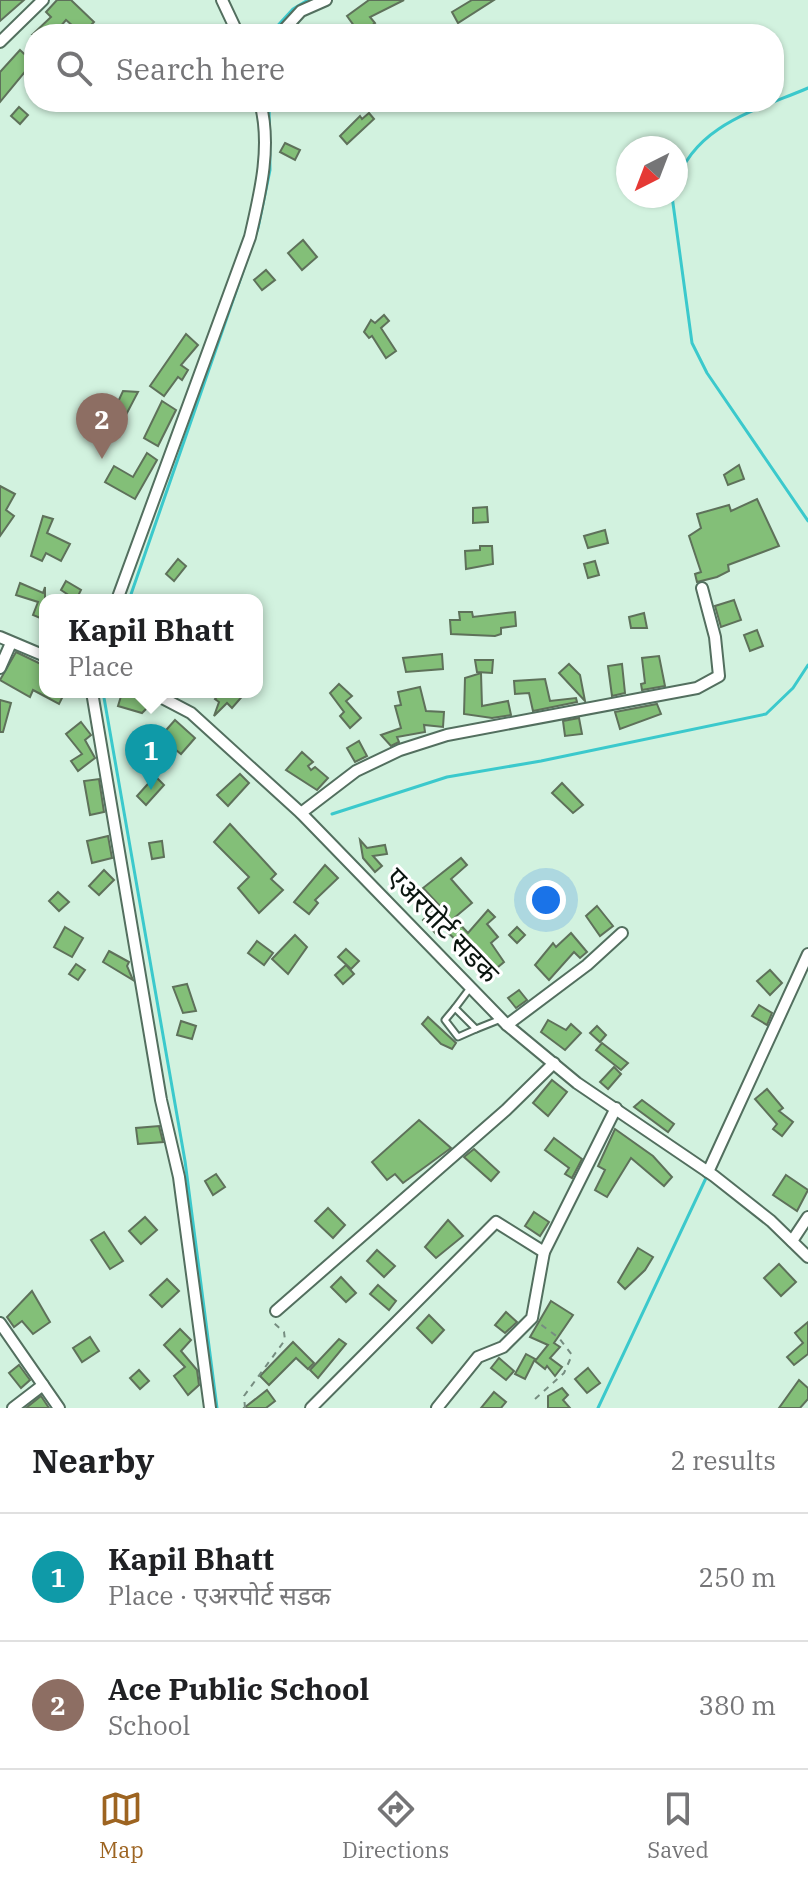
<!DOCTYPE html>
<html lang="en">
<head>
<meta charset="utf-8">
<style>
	body { margin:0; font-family:"IBM Plex Serif","Noto Sans Devanagari",serif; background:#f6f6f6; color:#202124 }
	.compass { position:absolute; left:616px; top:136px; width:72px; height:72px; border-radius:50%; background:#fff; box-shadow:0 2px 6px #0004; rotate:222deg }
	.you { position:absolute; left:546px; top:900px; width:28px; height:28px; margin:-20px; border:6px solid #fff; border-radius:50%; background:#1a73e8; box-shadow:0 0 0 12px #1a73e833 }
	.badge { display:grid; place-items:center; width:52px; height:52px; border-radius:50%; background:#9d6421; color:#fff; font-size:26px; font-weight:700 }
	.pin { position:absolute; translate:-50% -66px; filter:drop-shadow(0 2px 4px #0008) }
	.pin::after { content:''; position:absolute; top:42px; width:28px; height:24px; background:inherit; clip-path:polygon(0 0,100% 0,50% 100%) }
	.popup { position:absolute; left:39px; top:594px; width:224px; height:104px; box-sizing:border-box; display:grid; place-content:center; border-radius:16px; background:#fff; filter:drop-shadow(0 2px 6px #0005); font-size:26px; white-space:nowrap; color:#757577 }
	.popup b { font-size:30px; color:#202124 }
	.popup::after { content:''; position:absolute; left:50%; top:100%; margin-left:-16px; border:16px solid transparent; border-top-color:#fff }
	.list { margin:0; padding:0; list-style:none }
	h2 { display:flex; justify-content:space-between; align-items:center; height:104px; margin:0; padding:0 32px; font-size:34px }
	h2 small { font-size:26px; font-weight:400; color:#757577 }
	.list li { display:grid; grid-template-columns:52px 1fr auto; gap:24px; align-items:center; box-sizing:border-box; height:128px; padding:0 32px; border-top:2px solid #e0e0e0 }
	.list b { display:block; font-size:30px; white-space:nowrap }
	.list p { margin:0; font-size:26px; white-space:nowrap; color:#757577 }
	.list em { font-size:26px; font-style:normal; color:#757577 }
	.icon { flex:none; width:44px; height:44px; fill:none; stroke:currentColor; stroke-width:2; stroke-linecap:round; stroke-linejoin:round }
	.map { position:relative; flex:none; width:808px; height:1408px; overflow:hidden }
	.search { position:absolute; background:#fff; box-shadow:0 2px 6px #0004; left:24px; right:24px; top:24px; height:88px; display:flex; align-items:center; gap:20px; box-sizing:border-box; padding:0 28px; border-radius:32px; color:#757577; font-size:30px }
	.sheet { height:360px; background:#fff }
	nav { display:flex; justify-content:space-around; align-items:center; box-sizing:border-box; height:112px; border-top:2px solid #e0e0e0; background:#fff; font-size:22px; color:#757577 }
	nav a { display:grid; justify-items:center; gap:4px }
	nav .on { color:#9d6421 }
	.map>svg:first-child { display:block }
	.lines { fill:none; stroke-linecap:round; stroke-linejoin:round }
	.stream { stroke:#3bc9cc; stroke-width:3 }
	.building { fill:#83bf78; stroke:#5e715a; stroke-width:2 }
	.lane-casing { stroke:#536f5f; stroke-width:9 }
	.street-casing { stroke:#536f5f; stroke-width:14 }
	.path { stroke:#768d80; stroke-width:2; stroke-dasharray:6 6; stroke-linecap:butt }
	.lane { stroke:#fff; stroke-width:5 }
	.street { stroke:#fff; stroke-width:10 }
	.labels { text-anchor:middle; stroke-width:6; stroke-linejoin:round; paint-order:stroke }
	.street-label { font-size:28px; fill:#09140e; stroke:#fff }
</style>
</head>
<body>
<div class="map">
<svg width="808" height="1408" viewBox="0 0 808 1408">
	<rect width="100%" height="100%" fill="#d2f2df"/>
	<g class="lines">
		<!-- stream -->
		<g class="stream">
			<polyline points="270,34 293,9 308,0"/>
			<path d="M676,184c18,-59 81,-74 132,-96"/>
			<polyline points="672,196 692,343 707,373 808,521"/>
			<polyline points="129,600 258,228 270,170 269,102"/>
			<polyline points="103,692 185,1161 217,1408"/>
			<polyline points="332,814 447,777 541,761 766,714 793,688 808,665"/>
			<polyline points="598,1408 706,1178"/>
		</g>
	</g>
	<!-- building -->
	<g class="building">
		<polygon points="0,0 24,0 0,21"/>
		<polygon points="57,0 71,0 94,22 82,34 66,20 54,34 33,34 51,17 46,12"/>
		<polygon points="369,0 404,0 370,17 375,23 360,34 347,16"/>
		<polygon points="472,0 494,0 458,23 452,12"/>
		<polygon points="20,50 33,62 0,102 0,72"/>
		<polygon points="19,107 28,115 20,124 11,116"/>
		<polygon points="369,113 374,119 347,144 340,136 360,116 362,119"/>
		<polygon points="285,143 300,150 295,160 280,152"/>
		<polygon points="303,240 317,257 302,270 288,253"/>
		<polygon points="266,270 275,280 262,290 254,280"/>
		<polygon points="384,315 389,321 381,328 396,351 386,358 372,336 369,338 364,332 371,320 375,323"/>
		<polygon points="186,334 198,345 181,365 188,370 182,380 178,377 164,396 150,386"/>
		<polygon points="123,391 138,392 117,432 106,428"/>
		<polygon points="162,401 176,410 158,446 144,438"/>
		<polygon points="147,453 157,460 135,499 105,482 114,466 133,477"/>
		<polygon points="739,465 744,479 728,485 724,475"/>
		<polygon points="0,486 15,494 6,510 14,516 0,536"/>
		<polygon points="757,499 779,546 728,565 729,571 717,577 697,582 695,574 701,572 689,536 701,528 697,514 729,505 731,511"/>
		<polygon points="487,507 488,522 473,523 473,508"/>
		<polygon points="43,516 53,519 47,533 70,544 61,561 46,553 42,561 31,556"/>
		<polygon points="605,530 608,543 588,548 584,536"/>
		<polygon points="480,546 492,546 493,564 466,569 465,551 480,550"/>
		<polygon points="178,559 186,566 174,581 166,574"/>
		<polygon points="595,561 599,575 588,578 584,564"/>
		<polygon points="66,581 81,590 76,600 61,590"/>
		<polygon points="20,583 43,593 45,587 45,620 33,615 38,602 16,595"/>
		<polygon points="734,600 741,620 721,627 715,606"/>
		<polygon points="459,612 472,612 473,617 515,612 516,626 501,628 501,634 495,636 451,634 450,620 460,620"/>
		<polygon points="644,613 647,628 631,628 629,617"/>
		<polygon points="757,630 763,646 750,651 744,635"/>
		<polygon points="16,652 45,666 45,692 65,692 59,704 33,690 30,697 0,680"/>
		<polygon points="442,654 443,669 406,672 403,658"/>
		<polygon points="659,656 665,686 642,690 641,684 645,683 642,658"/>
		<polygon points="475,660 493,660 492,673 477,672"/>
		<polygon points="569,664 580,675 585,701 559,673"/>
		<polygon points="622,664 625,693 612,696 608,666"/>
		<polygon points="481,673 482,706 508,701 511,715 492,718 464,714 465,678"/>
		<polygon points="545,679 550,701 576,698 577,702 533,711 529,693 515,694 514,681"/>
		<polygon points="339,684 352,696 346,701 361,718 350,728 340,716 344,712 330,693"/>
		<polygon points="420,687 426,711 444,712 443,727 424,725 425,732 397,737 399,742 391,746 381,735 401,728 395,706 401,705 398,692"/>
		<polygon points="221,692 246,692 232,708 227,703 214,716 219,702 215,699"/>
		<polygon points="122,693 141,697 150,705 142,713 118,706"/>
		<polygon points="0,700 11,703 3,732 0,732"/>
		<polygon points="657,704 661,714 620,729 615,712"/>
		<polygon points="579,718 582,734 565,736 563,721"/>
		<polygon points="175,720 195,738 181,754 160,737"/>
		<polygon points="81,722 91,735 85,740 95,758 78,771 71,761 82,754 66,734"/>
		<polygon points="359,741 367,756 355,762 347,748"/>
		<polygon points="302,752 313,762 308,766 311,770 315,767 328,778 317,790 286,770"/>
		<polygon points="240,774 249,783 228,806 217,795"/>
		<polygon points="155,776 164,785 146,805 137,796"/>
		<polygon points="99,779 104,812 90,815 84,781"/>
		<polygon points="562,783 583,805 573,813 552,793"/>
		<polygon points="230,824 276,874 271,879 283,890 259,913 238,888 249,877 214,842"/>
		<polygon points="108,836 112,858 92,863 87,841"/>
		<polygon points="360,840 367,848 385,845 387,854 373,856 382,866 375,872 363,858"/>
		<polygon points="162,841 164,857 152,859 149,843"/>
		<polygon points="461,858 467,865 451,879 472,903 454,918 468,933 488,910 495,917 487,924 498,937 491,943 504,962 491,973 443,928 437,935 423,920 439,905 423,888"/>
		<polygon points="325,865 338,878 315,900 318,903 309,914 294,902"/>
		<polygon points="104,870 114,880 99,895 89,886"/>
		<polygon points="58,892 69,902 59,911 49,901"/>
		<polygon points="597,906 613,926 600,936 586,916"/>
		<polygon points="65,927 83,938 72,957 54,947"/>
		<polygon points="517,927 525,935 517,943 509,935"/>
		<polygon points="571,933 587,952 580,958 574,952 549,980 535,965 553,943 556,947"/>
		<polygon points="295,935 307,947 288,974 272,959"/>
		<polygon points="257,941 273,953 264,965 248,953"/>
		<polygon points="346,949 359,961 351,969 338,957"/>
		<polygon points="109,951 129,962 127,966 133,980 103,962"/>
		<polygon points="76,964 85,970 78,980 69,974"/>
		<polygon points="346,965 354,974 343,984 335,975"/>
		<polygon points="770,970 782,983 770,995 757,981"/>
		<polygon points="187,984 196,1011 183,1013 173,987"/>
		<polygon points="519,990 527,1000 516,1008 508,998"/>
		<polygon points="759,1005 772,1013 767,1025 752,1016"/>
		<polygon points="428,1017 456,1043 452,1049 441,1044 422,1024"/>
		<polygon points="548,1020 566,1030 571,1024 581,1033 565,1050 541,1032"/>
		<polygon points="181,1021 196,1026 192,1039 177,1035"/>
		<polygon points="597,1026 606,1035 600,1042 590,1033"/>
		<polygon points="602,1043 628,1063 621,1070 596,1050"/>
		<polygon points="614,1067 621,1074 608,1089 600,1082"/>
		<polygon points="552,1080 567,1092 548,1116 533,1103"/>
		<polygon points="767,1089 783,1108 779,1111 793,1122 782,1136 773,1129 777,1124 755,1099"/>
		<polygon points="642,1100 674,1124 668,1132 634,1107"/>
		<polygon points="419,1120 451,1148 403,1183 395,1174 387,1180 372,1162"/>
		<polygon points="159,1126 163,1142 138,1144 136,1128"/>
		<polygon points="615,1129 653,1156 672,1177 664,1186 631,1158 607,1197 595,1190 605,1170 598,1166"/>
		<polygon points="554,1138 582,1159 572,1178 565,1174 569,1168 545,1150"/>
		<polygon points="474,1149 499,1172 491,1181 464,1157"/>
		<polygon points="216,1174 225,1187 213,1195 205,1181"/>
		<polygon points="786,1175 808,1190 797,1211 773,1195"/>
		<polygon points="328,1208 345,1225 333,1238 315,1221"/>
		<polygon points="534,1212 549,1222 540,1236 525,1226"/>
		<polygon points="145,1217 157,1230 141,1244 129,1231"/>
		<polygon points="448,1220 463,1236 436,1258 425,1247"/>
		<polygon points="104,1232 123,1261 110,1269 91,1240"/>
		<polygon points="638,1248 653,1257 645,1270 625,1289 618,1282"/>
		<polygon points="377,1250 395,1266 384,1277 367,1261"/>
		<polygon points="779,1264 796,1282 781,1296 764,1278"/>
		<polygon points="341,1277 356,1293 346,1302 331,1287"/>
		<polygon points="167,1279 179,1291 162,1307 150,1295"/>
		<polygon points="378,1285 396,1301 389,1310 370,1294"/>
		<polygon points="32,1291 50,1322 33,1334 22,1321 14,1327 7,1317"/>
		<polygon points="551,1301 573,1315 554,1343 560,1347 550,1358 562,1367 555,1376 547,1366 545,1369 535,1361 548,1345 530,1337"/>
		<polygon points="506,1312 517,1322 505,1333 495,1325"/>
		<polygon points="429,1315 444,1330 432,1343 417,1328"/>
		<polygon points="808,1322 808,1354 794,1365 787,1357 803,1343 795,1333"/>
		<polygon points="180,1329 191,1340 181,1351 197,1370 199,1385 188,1395 174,1376 185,1367 164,1345"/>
		<polygon points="90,1337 99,1351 82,1362 73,1348"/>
		<polygon points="339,1339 346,1344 318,1378 310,1370"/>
		<polygon points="293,1342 314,1363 308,1369 296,1358 269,1385 260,1376"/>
		<polygon points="526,1354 535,1359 525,1379 515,1374"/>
		<polygon points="499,1358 514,1371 506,1380 491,1368"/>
		<polygon points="19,1365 30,1380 21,1388 9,1373"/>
		<polygon points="588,1368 600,1383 587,1393 575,1379"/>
		<polygon points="139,1370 149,1381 140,1389 130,1378"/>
		<polygon points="799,1380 808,1388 808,1399 800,1408 779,1408"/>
		<polygon points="562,1388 568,1395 563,1400 570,1408 548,1408 548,1396"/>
		<polygon points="267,1390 275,1401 266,1408 244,1408"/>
		<polygon points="494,1392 506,1402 501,1408 481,1408"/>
		<polygon points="41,1396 49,1408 26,1408"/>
	</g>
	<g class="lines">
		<defs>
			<g id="lane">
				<polyline points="470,988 455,1008 476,1029 501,1019"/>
				<polyline points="455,1008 445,1020 458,1037 476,1029"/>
			</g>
			<g id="street">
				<polyline points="222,0 238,34"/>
				<polyline points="280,34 301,11 326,0"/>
				<polyline points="0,42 43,0"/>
				<path d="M117,600l133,-363c10,-43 22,-91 10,-135"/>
				<polyline points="0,637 45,656"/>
				<polyline points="0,668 11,643"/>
				<polyline points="92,692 161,1100 179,1177 210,1408"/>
				<polyline points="151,692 191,713 301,813 507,1025 577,1083 714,1176 771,1221 808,1257"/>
				<polyline points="301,813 356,771 400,750 447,735 697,688 719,676 715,637 702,588"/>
				<polyline points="507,1025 587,965 622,933"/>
				<polyline points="708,1172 808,954"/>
				<polyline points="792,1241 808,1217"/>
				<polyline points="276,1311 506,1110 554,1063"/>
				<polyline points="0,1323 59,1408"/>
				<polyline points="13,1408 43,1385"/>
				<polyline points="311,1408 496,1222 544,1252"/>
				<polyline points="437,1408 478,1357 503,1347 532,1318 544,1252 616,1108"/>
			</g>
		</defs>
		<!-- lane casing -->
		<use href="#lane" class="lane-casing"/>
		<!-- street casing -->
		<use href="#street" class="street-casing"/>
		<!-- path -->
		<g class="path">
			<polyline points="535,1399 564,1373 572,1355 559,1338 539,1323"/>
			<polyline points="245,1408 244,1396 285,1340 284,1332 274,1323"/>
		</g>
		<!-- lane -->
		<use href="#lane" class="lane"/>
		<!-- street -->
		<use href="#street" class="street"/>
	</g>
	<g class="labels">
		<!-- street labels -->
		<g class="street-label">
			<text transform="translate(443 925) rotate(46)" y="10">एअरपोर्ट सडक</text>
		</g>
	</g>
</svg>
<svg class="compass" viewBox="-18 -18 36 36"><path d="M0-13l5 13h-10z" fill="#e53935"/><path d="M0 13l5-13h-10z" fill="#757577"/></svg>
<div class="you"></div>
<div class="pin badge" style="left:151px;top:790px;background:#0f9aa8">1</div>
<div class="popup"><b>Kapil Bhatt</b>Place</div>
<div class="pin badge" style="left:102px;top:459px;background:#8d6e63">2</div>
<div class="search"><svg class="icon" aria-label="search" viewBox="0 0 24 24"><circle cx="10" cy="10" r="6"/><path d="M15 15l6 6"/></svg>Search here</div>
</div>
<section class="sheet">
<h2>Nearby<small>2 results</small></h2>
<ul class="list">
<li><span class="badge" style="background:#0f9aa8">1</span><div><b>Kapil Bhatt</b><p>Place · एअरपोर्ट सडक</p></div><em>250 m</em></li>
<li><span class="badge" style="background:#8d6e63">2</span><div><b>Ace Public School</b><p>School</p></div><em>380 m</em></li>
</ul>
</section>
<nav>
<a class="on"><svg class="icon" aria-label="map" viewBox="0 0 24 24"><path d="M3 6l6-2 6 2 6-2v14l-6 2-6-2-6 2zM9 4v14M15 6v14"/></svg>Map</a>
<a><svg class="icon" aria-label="directions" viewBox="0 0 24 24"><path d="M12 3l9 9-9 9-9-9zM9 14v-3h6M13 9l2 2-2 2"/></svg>Directions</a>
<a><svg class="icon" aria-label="saved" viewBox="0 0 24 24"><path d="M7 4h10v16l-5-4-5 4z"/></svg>Saved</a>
</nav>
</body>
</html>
